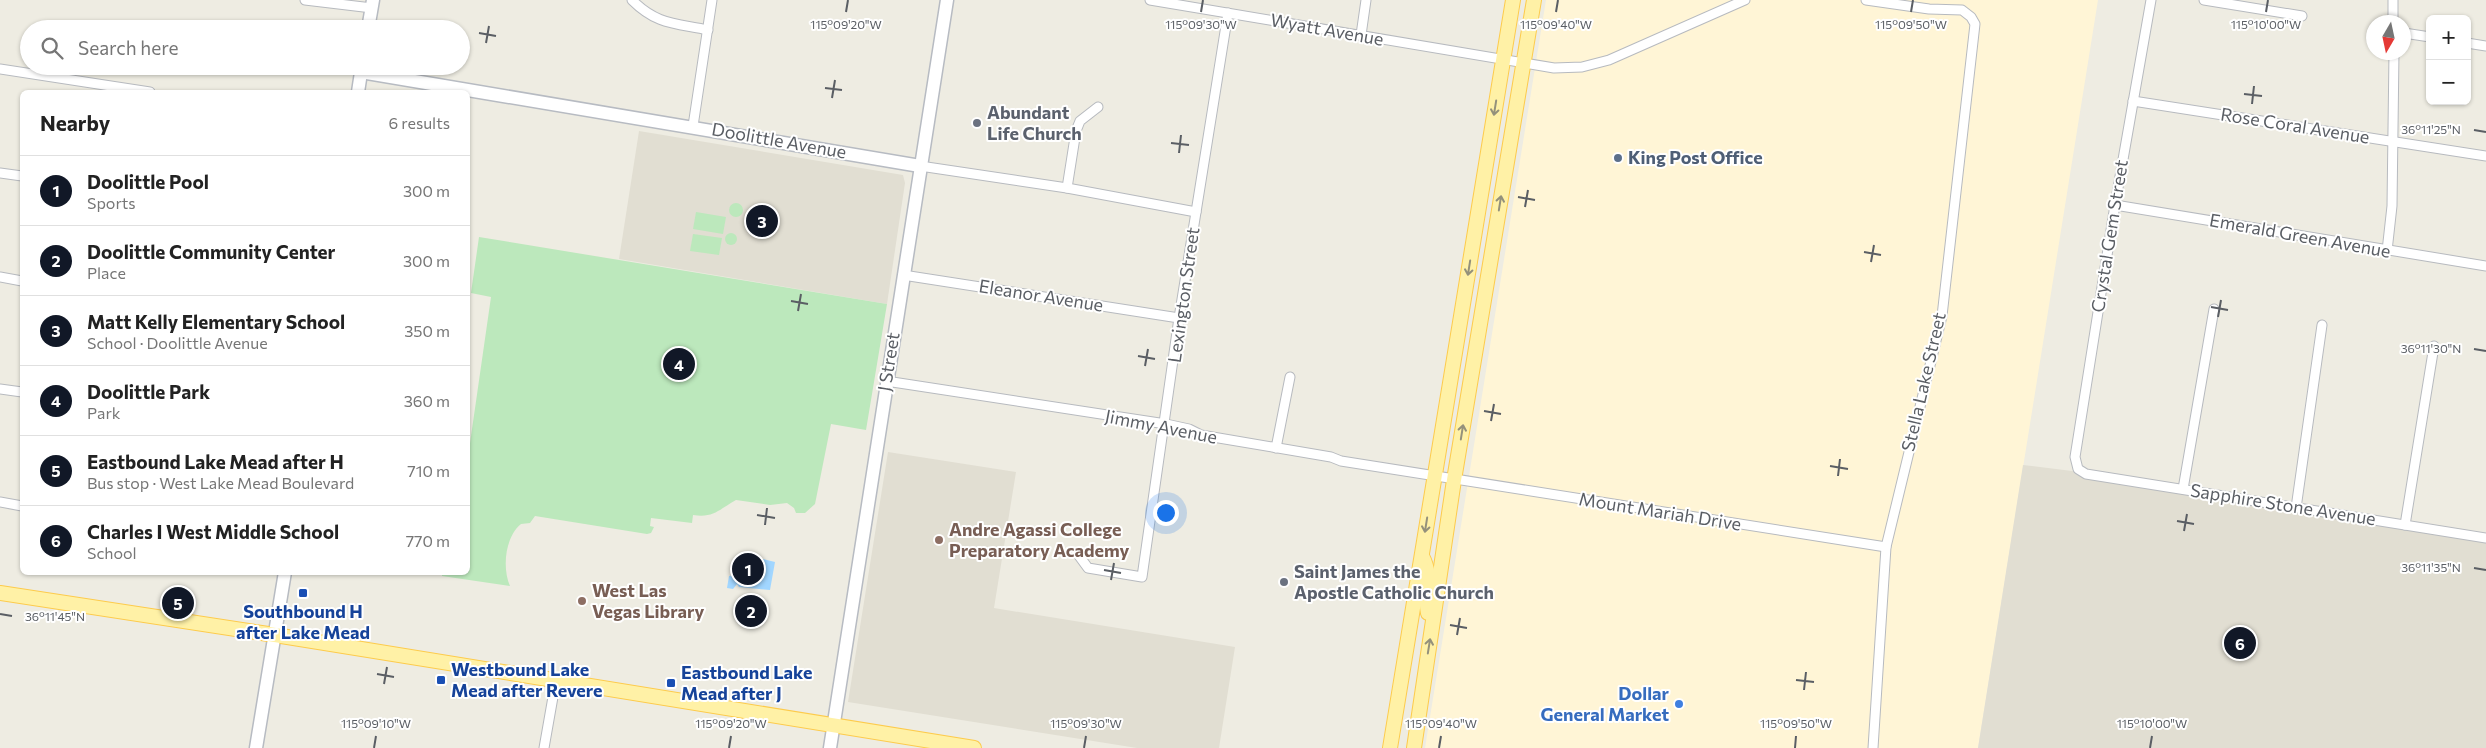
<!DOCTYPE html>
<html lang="en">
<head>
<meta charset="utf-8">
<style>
	body { margin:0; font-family:Commissioner,sans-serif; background:#f2f2f2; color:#222 }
	.controls { position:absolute; right:15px; top:15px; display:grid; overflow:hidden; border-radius:8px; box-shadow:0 1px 4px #0004 }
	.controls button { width:45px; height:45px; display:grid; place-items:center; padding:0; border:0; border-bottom:1px solid #e0e0e0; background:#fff; color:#222; font:25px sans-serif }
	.compass { position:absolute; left:2366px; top:15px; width:45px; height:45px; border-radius:50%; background:#fff; box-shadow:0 1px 4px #0004; rotate:189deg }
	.you { position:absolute; left:1165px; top:512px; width:18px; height:18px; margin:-12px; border:4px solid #fff; border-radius:50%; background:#1a73e8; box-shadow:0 0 0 8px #1a73e833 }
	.badge { display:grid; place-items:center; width:32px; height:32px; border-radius:50%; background:#111827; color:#fff; font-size:16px; font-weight:700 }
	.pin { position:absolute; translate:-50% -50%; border:2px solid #fff; box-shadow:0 1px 5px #0006 }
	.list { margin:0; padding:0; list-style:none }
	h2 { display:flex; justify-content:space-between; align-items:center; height:65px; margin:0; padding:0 20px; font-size:21px }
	h2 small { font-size:16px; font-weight:400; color:#767676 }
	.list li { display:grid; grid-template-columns:32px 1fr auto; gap:15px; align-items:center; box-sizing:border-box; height:70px; padding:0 20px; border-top:1px solid #e0e0e0 }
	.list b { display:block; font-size:19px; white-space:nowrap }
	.list p { margin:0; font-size:16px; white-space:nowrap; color:#767676 }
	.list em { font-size:16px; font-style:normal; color:#767676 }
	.icon { flex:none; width:28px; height:28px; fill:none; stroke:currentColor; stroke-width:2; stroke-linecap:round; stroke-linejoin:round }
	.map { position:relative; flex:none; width:2486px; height:748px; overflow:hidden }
	.search { position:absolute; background:#fff; box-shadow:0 1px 4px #0004; left:20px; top:20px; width:450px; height:55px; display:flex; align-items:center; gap:12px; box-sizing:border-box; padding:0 18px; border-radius:28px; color:#767676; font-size:19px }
	.panel { position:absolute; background:#fff; box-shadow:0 1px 4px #0004; left:20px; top:90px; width:450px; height:485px; border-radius:8px }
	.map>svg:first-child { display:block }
	.commercial { fill:#fff5d6 }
	.education { fill:#e1ded2 }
	.green { fill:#bce8bc }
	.water { fill:#a1d6ff }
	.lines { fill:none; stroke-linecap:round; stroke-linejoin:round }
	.street-casing { stroke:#b7babf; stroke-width:11 }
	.secondary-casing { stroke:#b7bbc2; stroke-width:15 }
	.primary-casing { stroke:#fdcb4c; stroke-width:16 }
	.street { stroke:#fff; stroke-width:9 }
	.secondary { stroke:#fff; stroke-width:12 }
	.primary { stroke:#fff1a6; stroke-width:14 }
	.oneway { stroke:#94917b }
	.ticks { fill:none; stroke:#5a5e64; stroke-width:2 }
	.worship-dot { fill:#6b7280; stroke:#fff; stroke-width:2 }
	.service-dot { fill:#5c6f8a; stroke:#fff; stroke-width:2 }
	.education-dot { fill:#8d6e63; stroke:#fff; stroke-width:2 }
	.transit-dot { fill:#1a4fb4; stroke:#fff; stroke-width:2 }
	.shop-dot { fill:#3f7fe0; stroke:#fff; stroke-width:2 }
	.labels { text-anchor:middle; stroke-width:4; stroke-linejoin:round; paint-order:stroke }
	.street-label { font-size:18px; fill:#5a5e64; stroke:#fff }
	.worship-label { font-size:18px; font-weight:bold; fill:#5b616d; stroke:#fff; text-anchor:start }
	.service-label { font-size:18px; font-weight:bold; fill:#4e5e75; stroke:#fff; text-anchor:start }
	.education-label { font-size:18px; font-weight:bold; fill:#785e54; stroke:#fff; text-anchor:start }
	.transit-label { font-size:18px; font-weight:bold; fill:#164399; stroke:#fff; text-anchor:start }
	.shop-label { font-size:18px; font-weight:bold; fill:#366cbe; stroke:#fff; text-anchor:end }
	.ticks-label { font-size:12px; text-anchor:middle; fill:#5a5e64; stroke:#fff; stroke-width:4; stroke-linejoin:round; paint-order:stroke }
</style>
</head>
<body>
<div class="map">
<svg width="2486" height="748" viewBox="0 0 2486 748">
	<rect width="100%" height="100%" fill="#eeece2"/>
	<!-- commercial -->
	<polygon class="commercial" points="1546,0 2098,0 1978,748 1425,748"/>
	<!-- education -->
	<g class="education">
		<polygon points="639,131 903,175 905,183 887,304 619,259"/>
		<polygon points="888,452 1016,472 994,608 1235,647 1219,748 1137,748 848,702"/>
		<polygon points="2023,465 2080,472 2486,538 2486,748 1978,748"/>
	</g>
	<!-- green -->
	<g class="green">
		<circle cx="736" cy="210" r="7"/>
		<polygon points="696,212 726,217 723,234 693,229"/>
		<circle cx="731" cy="239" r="6"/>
		<polygon points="693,234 722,238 719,255 690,251"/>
		<path d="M479,237l408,67 -21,126 -35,-6 -16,80 -10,9h-9l-2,-5 -7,-5 -17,2 -34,-5c-18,10 -22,18 -43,15l-1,8 -41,-5 -1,8 4,1 -3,6 -4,1 -112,-18 -5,7 -9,1c-16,13 -19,44 -11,62l-68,-10v-3l26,-1v-115l23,-160 -20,-4z"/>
	</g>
	<!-- water -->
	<polygon class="water" points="743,555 757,557 754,577 756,581 763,559 775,562 770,590 739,587 737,584 733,589 727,588 729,576 740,574"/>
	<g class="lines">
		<defs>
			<g id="street">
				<polyline points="305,0 372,8"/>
				<path d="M632,0c25,25 43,23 76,30"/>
				<polyline points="1150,0 1554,68 1582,67 1609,60 1745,0"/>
				<polyline points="1866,0 1929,9 1962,10 1971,17 1975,24 1942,316 1886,547 1873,748"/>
				<polyline points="2151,0 2115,205 2075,457 2078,469 2086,474 2486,538"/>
				<polyline points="2204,0 2302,16"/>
				<polyline points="2393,0 2393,22"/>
				<polyline points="2404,33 2430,37"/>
				<polyline points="1361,35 1366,0"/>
				<polyline points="2467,43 2486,46"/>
				<polyline points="0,69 150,92"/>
				<polyline points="2133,101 2486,156"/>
				<polyline points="693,126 712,0"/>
				<polyline points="920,166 1067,188 1196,212"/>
				<polyline points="0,173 22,176"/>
				<polyline points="1067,188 1076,131 1080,121 1098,107"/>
				<polyline points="2115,205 2486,266"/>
				<polyline points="2387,251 2392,206 2394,52"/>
				<polyline points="903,275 1179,318"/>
				<polyline points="0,277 22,281"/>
				<polyline points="886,381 1166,424 1189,429 1201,435 1331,457 1341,461 1886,547"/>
				<polyline points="0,389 22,392"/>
				<polyline points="1276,448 1290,377"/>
				<polyline points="2183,489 2214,309"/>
				<polyline points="0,502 22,506"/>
				<polyline points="2296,508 2322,325"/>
				<polyline points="2405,525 2434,346"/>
				<polyline points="1077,553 1088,568 1142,577 1179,318 1228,13"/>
				<polyline points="544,748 556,680"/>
			</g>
			<g id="secondary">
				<polyline points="368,29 373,0"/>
				<polyline points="361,72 920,166"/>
				<polyline points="358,92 362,66"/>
				<polyline points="256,748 285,572"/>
				<polyline points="830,748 947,0"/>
			</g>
			<g id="primary">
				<path d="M1422,556c12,24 1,33 6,57"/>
				<polyline points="0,593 275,635 974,748"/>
				<polyline points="1390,748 1513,0"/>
				<polyline points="1414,748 1454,480 1534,0"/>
			</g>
		</defs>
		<!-- street casing -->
		<use href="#street" class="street-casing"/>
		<!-- secondary casing -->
		<use href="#secondary" class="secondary-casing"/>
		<!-- primary casing -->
		<use href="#primary" class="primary-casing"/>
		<!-- street -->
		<use href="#street" class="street"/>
		<!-- secondary -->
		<use href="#secondary" class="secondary"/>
		<!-- primary -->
		<use href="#primary" class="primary"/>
	</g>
	<!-- one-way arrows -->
	<defs><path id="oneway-shaft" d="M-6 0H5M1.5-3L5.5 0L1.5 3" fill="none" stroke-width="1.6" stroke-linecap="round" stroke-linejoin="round" transform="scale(1.25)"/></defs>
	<g class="oneway">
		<use href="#oneway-shaft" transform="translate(1495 108) rotate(99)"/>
		<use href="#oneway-shaft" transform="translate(1500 203) rotate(-81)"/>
		<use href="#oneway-shaft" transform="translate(1469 268) rotate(99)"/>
		<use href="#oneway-shaft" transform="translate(1462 432) rotate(-81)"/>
		<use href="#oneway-shaft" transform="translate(1426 525) rotate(99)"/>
		<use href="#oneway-shaft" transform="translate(1429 646) rotate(-81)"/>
	</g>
	<!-- ticks -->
	<path class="ticks" d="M846,12l2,-12M1201,12l2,-12M1556,12l2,-12M1911,12l2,-12M2266,12l2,-12M479,33l17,3M486,43l3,-17M825,88l17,2M2244,94l18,2M832,98l3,-18M2252,104l2,-18M2474,130l12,2M1171,143l18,2M1179,153l2,-18M1518,197l17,3M1525,207l3,-17M1864,252l17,3M1871,262l3,-17M791,301l17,3M2211,307l17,3M798,311l3,-17M2218,317l3,-17M2474,349l12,2M1138,356l17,3M1145,366l3,-17M1484,411l17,3M1491,421l3,-17M1830,466l18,3M1838,476l2,-17M757,515l18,3M2177,521l17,3M765,525l2,-17M2184,531l3,-17M2474,568l12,2M1104,570l17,3M1111,580l3,-17M0,614l12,2M1450,625l17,3M1457,635l3,-17M377,674l17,3M1796,680l18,2M384,684l3,-17M1804,690l2,-18M374,748l2,-12M729,748l2,-12M1084,748l2,-12M1439,748l2,-12M1795,748l1,-12M2150,748l2,-12"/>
	<!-- markers -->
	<g class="worship-dot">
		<circle cx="977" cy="123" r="5"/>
		<circle cx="1284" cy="582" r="5"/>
	</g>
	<circle class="service-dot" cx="1618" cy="158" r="5"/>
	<g class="education-dot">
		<circle cx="939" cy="540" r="5"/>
		<circle cx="582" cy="601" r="5"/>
	</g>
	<g class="transit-dot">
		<rect x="298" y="588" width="10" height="10" rx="2.5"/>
		<rect x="436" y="675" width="10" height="10" rx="2.5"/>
		<rect x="666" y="678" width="10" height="10" rx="2.5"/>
	</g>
	<circle class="shop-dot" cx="1679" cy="704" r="5"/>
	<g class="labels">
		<!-- street labels -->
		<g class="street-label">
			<text transform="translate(1327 30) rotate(10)" y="6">Wyatt Avenue</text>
			<text transform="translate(2295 126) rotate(9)" y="6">Rose Coral Avenue</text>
			<text transform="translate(779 141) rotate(10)" y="6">Doolittle Avenue</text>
			<text transform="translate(2110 236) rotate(-81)" y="6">Crystal Gem Street</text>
			<text transform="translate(2300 236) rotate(10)" y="6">Emerald Green Avenue</text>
			<text transform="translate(1184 295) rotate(-82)" y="6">Lexington Street</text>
			<text transform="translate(1041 296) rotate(9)" y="6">Eleanor Avenue</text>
			<text transform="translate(889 362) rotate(-81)" y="6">J Street</text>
			<text transform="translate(1924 382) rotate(-77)" y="6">Stella Lake Street</text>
			<text transform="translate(1161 427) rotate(11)" y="6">Jimmy Avenue</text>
			<text transform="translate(2283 505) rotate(9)" y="6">Sapphire Stone Avenue</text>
			<text transform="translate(1660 512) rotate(9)" y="6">Mount Mariah Drive</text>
		</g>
		<!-- worship labels -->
		<g class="worship-label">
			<text x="987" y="119">Abundant<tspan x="987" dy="21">Life Church</tspan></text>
			<text x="1294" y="578">Saint James the<tspan x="1294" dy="21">Apostle Catholic Church</tspan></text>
		</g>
		<!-- service labels -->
		<g class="service-label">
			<text x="1628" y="164">King Post Office</text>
		</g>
		<!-- education labels -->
		<g class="education-label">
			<text x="949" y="536">Andre Agassi College<tspan x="949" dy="21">Preparatory Academy</tspan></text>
			<text x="592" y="597">West Las<tspan x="592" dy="21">Vegas Library</tspan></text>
		</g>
		<!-- transit labels -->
		<g class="transit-label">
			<text x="303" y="618" text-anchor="middle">Southbound H<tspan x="303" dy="21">after Lake Mead</tspan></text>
			<text x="451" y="676">Westbound Lake<tspan x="451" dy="21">Mead after Revere</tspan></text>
			<text x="681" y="679">Eastbound Lake<tspan x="681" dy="21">Mead after J</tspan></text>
		</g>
		<!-- shop labels -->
		<g class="shop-label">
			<text x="1669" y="700">Dollar<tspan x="1669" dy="21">General Market</tspan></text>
		</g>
	</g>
	<g class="ticks-label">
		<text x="846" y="29">115°09'20"W</text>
		<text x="1201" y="29">115°09'30"W</text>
		<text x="1556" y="29">115°09'40"W</text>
		<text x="1911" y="29">115°09'50"W</text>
		<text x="2266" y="29">115°10'00"W</text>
		<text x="2431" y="134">36°11'25"N</text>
		<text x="2431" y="353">36°11'30"N</text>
		<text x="2431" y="572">36°11'35"N</text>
		<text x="55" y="621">36°11'45"N</text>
		<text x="376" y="728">115°09'10"W</text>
		<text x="731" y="728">115°09'20"W</text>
		<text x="1086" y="728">115°09'30"W</text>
		<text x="1441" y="728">115°09'40"W</text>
		<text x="1796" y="728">115°09'50"W</text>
		<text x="2152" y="728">115°10'00"W</text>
	</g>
</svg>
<div class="controls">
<button>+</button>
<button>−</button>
</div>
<svg class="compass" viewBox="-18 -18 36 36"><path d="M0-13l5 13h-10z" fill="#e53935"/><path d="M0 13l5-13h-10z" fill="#767676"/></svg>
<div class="you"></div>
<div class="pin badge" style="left:748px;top:569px">1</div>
<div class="pin badge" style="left:751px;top:611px">2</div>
<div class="pin badge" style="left:762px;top:221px">3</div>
<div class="pin badge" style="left:679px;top:364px">4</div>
<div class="pin badge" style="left:178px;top:603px">5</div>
<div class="pin badge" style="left:2240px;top:643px">6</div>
<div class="search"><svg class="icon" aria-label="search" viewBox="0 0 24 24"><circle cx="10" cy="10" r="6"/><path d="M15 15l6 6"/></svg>Search here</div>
<section class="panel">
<h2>Nearby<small>6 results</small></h2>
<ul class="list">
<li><span class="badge">1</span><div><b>Doolittle Pool</b><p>Sports</p></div><em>300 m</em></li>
<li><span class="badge">2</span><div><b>Doolittle Community Center</b><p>Place</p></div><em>300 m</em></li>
<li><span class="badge">3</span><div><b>Matt Kelly Elementary School</b><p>School · Doolittle Avenue</p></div><em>350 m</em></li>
<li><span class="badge">4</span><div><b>Doolittle Park</b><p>Park</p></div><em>360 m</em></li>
<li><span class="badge">5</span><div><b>Eastbound Lake Mead after H</b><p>Bus stop · West Lake Mead Boulevard</p></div><em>710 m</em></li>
<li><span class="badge">6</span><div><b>Charles I West Middle School</b><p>School</p></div><em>770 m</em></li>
</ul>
</section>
</div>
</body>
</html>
